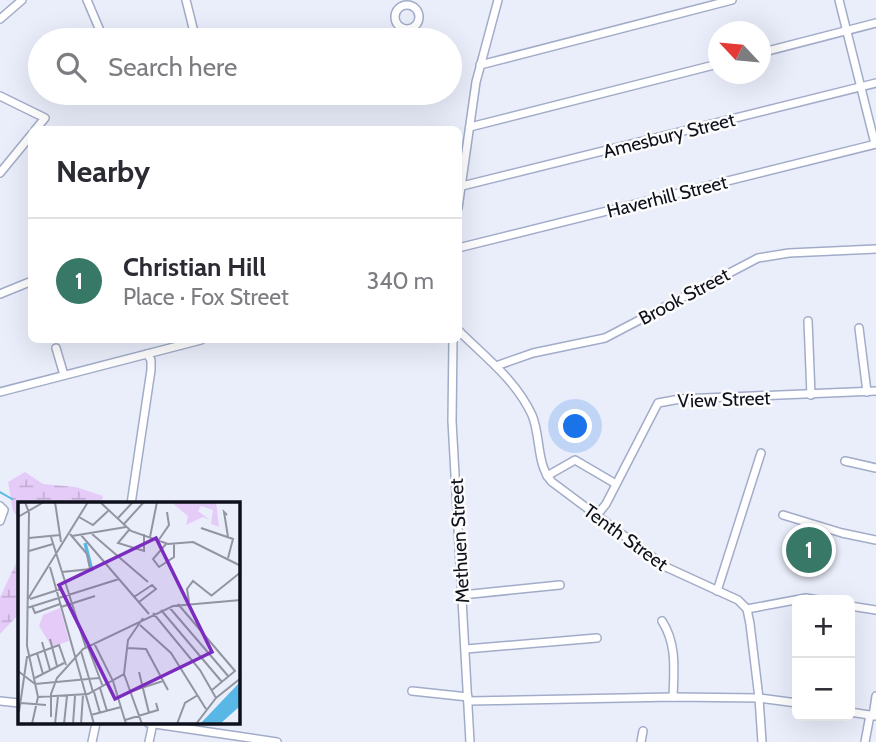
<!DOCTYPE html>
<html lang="en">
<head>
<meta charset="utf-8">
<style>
	body { margin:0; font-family:Cabin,sans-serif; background:#f7f7f7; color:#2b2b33 }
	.controls { position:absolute; right:21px; bottom:21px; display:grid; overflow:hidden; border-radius:10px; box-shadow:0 7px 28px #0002 }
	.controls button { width:63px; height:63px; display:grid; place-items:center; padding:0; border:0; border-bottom:2px solid #e1e1e2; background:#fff; color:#2b2b33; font:35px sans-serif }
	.compass { position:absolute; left:708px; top:21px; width:63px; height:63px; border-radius:50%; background:#fff; box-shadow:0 7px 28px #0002; rotate:296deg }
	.you { position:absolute; left:576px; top:427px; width:24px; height:24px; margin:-18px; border:5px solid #fff; border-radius:50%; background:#1a73e8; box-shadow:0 0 0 10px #1a73e833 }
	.badge { display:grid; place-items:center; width:46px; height:46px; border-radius:50%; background:#377867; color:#fff; font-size:23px; font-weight:700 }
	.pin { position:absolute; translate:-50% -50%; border:4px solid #fff; box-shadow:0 2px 7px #0006 }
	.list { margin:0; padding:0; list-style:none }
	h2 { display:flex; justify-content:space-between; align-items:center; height:91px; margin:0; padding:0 28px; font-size:30px }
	h2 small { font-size:23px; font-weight:400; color:#7c7c81 }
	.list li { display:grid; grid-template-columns:46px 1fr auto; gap:21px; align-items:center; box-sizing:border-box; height:126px; padding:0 28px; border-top:2px solid #e1e1e2 }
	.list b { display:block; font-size:26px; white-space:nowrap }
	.list p { margin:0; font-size:23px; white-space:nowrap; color:#7c7c81 }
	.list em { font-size:23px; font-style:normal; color:#7c7c81 }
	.icon { flex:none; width:38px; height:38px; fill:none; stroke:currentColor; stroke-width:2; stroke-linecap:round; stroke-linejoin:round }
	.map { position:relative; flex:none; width:876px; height:742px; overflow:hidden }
	.search { position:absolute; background:#fff; box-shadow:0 7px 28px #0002; left:28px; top:28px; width:434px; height:77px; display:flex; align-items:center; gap:18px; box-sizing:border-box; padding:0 24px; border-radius:38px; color:#7c7c81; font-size:26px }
	.panel { position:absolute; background:#fff; box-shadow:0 7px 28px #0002; left:28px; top:126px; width:434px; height:217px; border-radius:10px }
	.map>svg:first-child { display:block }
	.wetland { fill:url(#wetland-marsh) }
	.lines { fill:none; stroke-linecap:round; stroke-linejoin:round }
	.stream { stroke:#59b7e6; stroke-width:2 }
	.minor-casing { stroke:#a2acc9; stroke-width:10 }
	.minor { stroke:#fff; stroke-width:7 }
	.labels { text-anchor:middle; stroke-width:5; stroke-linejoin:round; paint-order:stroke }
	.street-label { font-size:19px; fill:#0e101b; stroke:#fcfcfc }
	.inset-river { fill:none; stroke:#59b7e6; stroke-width:3.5 }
	.inset-road { fill:none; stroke:#9295a1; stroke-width:2 }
	.view { fill:#7b2cbf; fill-opacity:0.15; stroke:#7b2cbf; stroke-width:3.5 }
	.inset-edge { fill:none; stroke:#0e101b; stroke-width:3.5 }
</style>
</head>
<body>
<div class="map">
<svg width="876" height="742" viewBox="0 0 876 742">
	<defs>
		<pattern id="wetland-marsh" width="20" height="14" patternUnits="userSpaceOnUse" patternTransform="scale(1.75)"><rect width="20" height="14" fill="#e5ccf8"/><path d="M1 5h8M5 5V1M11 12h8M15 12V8" fill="none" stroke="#c3aed4"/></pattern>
	</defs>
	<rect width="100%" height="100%" fill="#eaeefb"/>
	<!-- wetland -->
	<g class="wetland">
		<polygon points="25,472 43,484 76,487 103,496 101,504 19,504 19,519 13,511 8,482"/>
		<polygon points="19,557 19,614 0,634 0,597"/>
	</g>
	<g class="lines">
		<!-- stream -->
		<polyline class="stream" points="0,492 12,499"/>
		<defs>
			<g id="minor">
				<polyline points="87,0 104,40"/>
				<polyline points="186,0 196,40"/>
				<polyline points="839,0 875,144"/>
				<circle cx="407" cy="17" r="12"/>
				<polyline points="0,19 22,0"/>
				<polyline points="760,53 876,23"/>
				<polyline points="480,65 732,0"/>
				<polyline points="0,96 45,118 35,130"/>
				<polyline points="470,127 718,64"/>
				<polyline points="0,173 32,134"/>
				<polyline points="462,186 876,83"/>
				<polyline points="458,208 476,82 498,0"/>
				<polyline points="458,248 876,144"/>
				<polyline points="0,294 32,281"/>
				<polyline points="808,321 811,395"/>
				<polyline points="859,328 867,392"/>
				<path d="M458,330c27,27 58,50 74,85 9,21 4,50 20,67l114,85 72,33 9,9 3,15 9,74 3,44"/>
				<polyline points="453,340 452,421 470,742"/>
				<polyline points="56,348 64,375"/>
				<polyline points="496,366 533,353 605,338 758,258 789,253 876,249"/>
				<polyline points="0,392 201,340"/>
				<polyline points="845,461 876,468"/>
				<polyline points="547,476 575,460 616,484"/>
				<polyline points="131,504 151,370 151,360 147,354"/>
				<polyline points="0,506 4,510 0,521"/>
				<polyline points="597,515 606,504 658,403 680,399 876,391"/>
				<polyline points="783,515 842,533 876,540"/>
				<polyline points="717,591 761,453"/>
				<polyline points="462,595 560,585"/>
				<polyline points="850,606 876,610"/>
				<polyline points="747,609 806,598 818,600"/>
				<path d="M662,621c15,23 12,49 11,76"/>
				<polyline points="466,649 597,638"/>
				<polyline points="412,691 468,697"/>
				<polyline points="0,701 19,703"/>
				<polyline points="468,701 673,697 759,698 797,703"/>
				<polyline points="850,712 876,716"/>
				<polyline points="873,716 876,696"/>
				<polyline points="148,723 277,742"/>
				<polyline points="92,742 96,723"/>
				<polyline points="149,742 153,723"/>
				<polyline points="641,742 643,731"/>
				<polyline points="865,742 870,715"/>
			</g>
		</defs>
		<!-- minor casing -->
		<use href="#minor" class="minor-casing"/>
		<!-- minor -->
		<use href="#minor" class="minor"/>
	</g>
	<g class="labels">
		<!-- street labels -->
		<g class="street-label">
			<text transform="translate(669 135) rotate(-14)" y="7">Amesbury Street</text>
			<text transform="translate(667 196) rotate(-14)" y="7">Haverhill Street</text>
			<text transform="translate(684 296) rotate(-28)" y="7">Brook Street</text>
			<text transform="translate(724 399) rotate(-2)" y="7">View Street</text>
			<text transform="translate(626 537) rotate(36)" y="7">Tenth Street</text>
			<text transform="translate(459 541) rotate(-93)" y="7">Methuen Street</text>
		</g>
	</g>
	<!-- overview -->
	<g transform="translate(18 502)">
		<rect width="222" height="222" fill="#eaeefb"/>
		<path d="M42,106l9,33 -17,6 -13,-21 4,-11z" fill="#e5ccf8"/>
		<path d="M153,0h45l3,25 -8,-3 2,-14 -12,-4 -3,5 12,9 -7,-3 -17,8 2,-9z" fill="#e5ccf8"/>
		<path d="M43,112l2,10 -6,1h6l3,10 -20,1 4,-9 -7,-2 6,-6 7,6 -1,-10z" fill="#e5ccf8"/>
		<path d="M222,180v24l-20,18h-20z" fill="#59b7e6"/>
		<path class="inset-river" d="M67,41l7,28"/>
		<path class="inset-road" d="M7,0l4,11 -2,133 11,51 -6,27M37,0l6,40M82,0l31,29 37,13 25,-2 48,24M209,13l-3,-3 4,25M0,15l26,-15M61,15l14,8 15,-14M99,17l16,-17M105,23l21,-23M183,26l32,11 -5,19M111,28l-11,13 26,8v-17M74,32l56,48M63,33l68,79M54,34l54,-9M33,35l35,111M132,35l7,-35M11,36l31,-3M140,39l11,-16 -2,-13M148,42l-13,15 6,8 15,-10v-13M11,49l24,-7M32,65l44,157M44,70l28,-3 -3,-15 -17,-20M193,94l30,-24M116,95l18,-12 4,4 -17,13M10,97l60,-97M12,97l31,-10M171,100l-2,-13 6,-8 19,15M160,102l57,67 -23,19M14,104l3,7 25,-9M43,105l34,-11M151,105l60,70M9,106l92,-29M143,108l61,72M135,111l47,57 16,28M122,123l31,28 35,56M32,137l7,27M24,140l8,28M76,141l19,38 13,43M70,145l15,40M109,146l19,1 22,41M63,149l12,41M19,151l6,21M0,169l17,13 64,-6M121,170l10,41M106,172l18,50M17,176l29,-15M82,186l7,23M114,189l31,-10M76,190l6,21M20,195l50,-3 36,-20 4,-34 15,-22M3,201l25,2M1,210l8,-55 32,-12 7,20M73,213l30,-8M33,215v-23l6,-16 26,-29 90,-43 68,-6M107,218l33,-10 -2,-7M37,222l3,-28M46,222l3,-28M55,222l2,-28M63,222l2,-29M159,222l8,-21 13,-8M178,222l20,-26 25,-20"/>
		<path class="view" d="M138,36l56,114 -97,47 -56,-114z"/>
		<rect width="222" height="222" class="inset-edge"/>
	</g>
</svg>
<div class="controls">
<button>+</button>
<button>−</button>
</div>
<svg class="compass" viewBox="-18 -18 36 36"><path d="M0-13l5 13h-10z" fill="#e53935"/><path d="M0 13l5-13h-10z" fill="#7c7c81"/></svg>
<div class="you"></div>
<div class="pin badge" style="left:809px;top:550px">1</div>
<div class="search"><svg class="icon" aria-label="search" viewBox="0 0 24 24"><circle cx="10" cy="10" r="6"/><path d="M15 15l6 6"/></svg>Search here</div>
<section class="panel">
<h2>Nearby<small></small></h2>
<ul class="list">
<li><span class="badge">1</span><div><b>Christian Hill</b><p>Place · Fox Street</p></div><em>340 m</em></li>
</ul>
</section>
</div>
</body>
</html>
